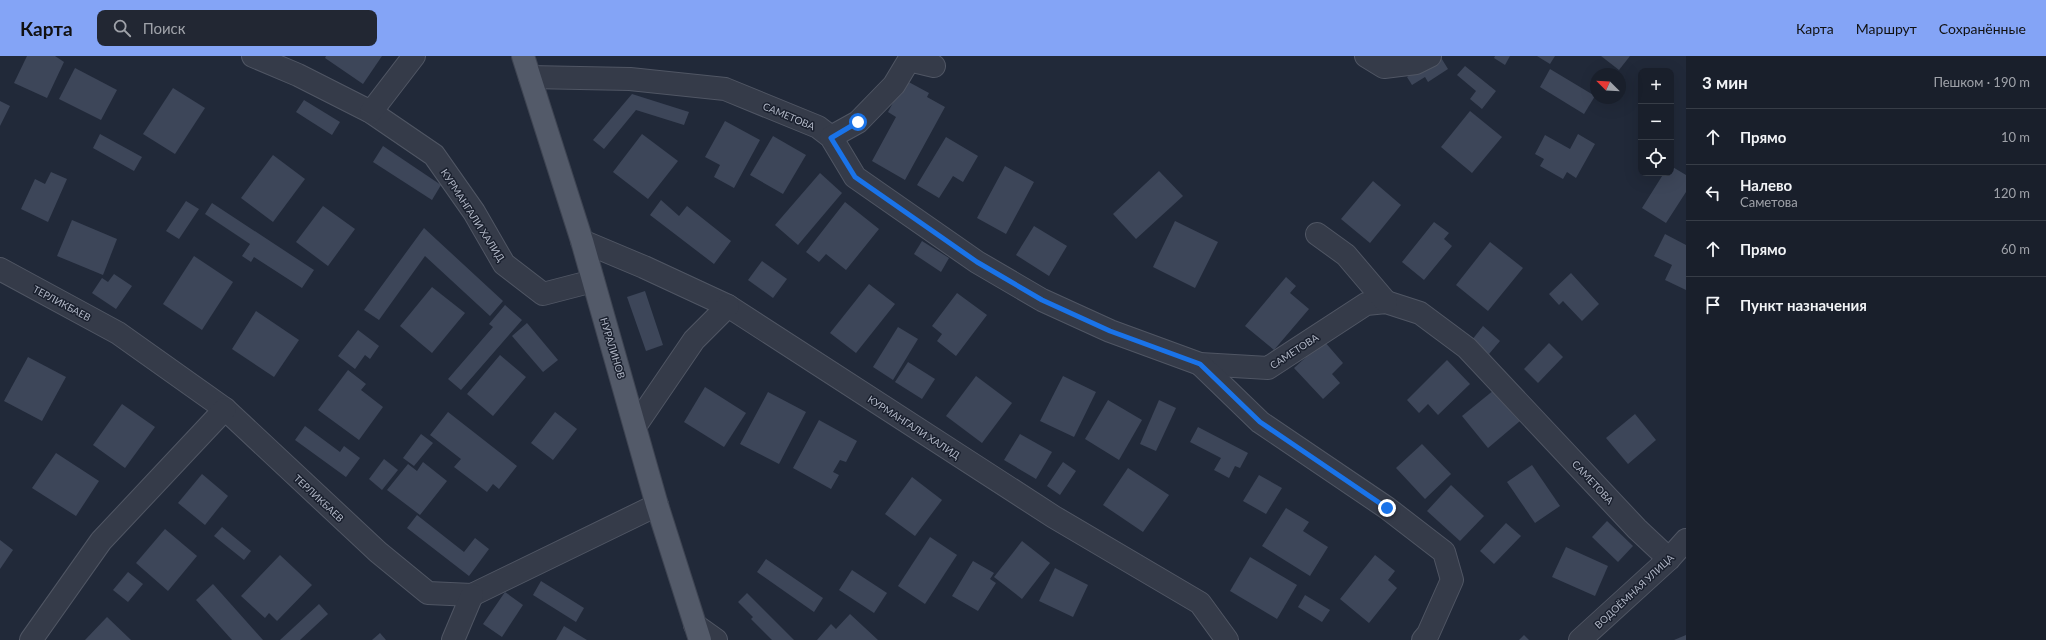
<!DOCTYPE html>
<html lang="ru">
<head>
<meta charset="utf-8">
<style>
	body { margin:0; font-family:Lato,sans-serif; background:#222733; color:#f1f3f6 }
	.controls { position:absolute; right:12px; top:12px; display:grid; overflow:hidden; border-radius:8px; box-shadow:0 4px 16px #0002 }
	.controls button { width:36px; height:36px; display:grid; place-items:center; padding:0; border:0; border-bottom:1px solid #373d47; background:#191f2b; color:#f1f3f6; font:20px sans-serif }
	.compass { position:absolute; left:1590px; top:12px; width:36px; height:36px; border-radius:50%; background:#191f2b; box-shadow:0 4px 16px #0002; rotate:294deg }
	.stop { position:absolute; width:12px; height:12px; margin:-9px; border:3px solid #1a73e8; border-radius:50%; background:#fff }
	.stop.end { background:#1a73e8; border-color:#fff; box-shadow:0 1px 4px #0008 }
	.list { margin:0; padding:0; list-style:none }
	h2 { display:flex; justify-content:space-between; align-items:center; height:52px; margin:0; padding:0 16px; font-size:17px }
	h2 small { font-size:13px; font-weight:400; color:#9fa2a9 }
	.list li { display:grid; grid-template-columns:26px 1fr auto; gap:12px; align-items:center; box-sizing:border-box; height:56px; padding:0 16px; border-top:1px solid #373d47 }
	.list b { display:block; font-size:15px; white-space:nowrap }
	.list p { margin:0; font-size:13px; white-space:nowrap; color:#9fa2a9 }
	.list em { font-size:13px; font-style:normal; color:#9fa2a9 }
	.icon { flex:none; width:22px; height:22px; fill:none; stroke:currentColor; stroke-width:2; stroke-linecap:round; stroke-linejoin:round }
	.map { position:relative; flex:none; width:1686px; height:584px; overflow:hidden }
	header { display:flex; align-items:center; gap:24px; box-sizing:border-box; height:56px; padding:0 20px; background:#84a4f6; color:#111 }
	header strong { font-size:19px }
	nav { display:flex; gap:22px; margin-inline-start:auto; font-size:14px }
	.search { width:280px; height:36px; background:#222733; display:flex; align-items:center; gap:10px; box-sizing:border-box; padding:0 14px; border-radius:8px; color:#9fa2a9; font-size:15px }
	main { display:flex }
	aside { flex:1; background:#191f2b }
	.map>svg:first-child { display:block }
	.building { fill:#3d4659 }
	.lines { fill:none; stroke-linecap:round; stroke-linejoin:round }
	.minor-casing { stroke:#505664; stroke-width:24 }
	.major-casing { stroke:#3e4452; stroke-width:24 }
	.minor { stroke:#353b49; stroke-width:22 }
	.major { stroke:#535a69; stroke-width:22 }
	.route { stroke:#1a73e8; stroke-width:5 }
	.labels { text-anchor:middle; stroke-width:3; stroke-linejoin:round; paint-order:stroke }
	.street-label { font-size:10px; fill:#b0b6c5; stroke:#1a202e }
</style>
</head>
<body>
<header>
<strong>Карта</strong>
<div class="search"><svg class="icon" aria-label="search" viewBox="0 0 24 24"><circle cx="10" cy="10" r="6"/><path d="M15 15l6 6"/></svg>Поиск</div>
<nav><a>Карта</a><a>Маршрут</a><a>Сохранённые</a></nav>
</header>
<main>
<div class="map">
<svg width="1686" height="584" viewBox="0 0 1686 584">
	<rect width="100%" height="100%" fill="#212939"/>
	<!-- building -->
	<g class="building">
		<polygon points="27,0 55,0 64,6 47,42 14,27"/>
		<polygon points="326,0 382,0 363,28 325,2"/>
		<polygon points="1440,0 1448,13 1428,26 1425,21 1412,29 1407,21"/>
		<polygon points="1495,0 1510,0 1505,9 1494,2"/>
		<polygon points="1537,0 1555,0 1550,8"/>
		<polygon points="1601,0 1630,0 1619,14"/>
		<polygon points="1465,10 1496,35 1482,53 1470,43 1476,35 1457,19"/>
		<polygon points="75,12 117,34 101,64 59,43"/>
		<polygon points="1550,13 1595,40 1584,58 1540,31"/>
		<polygon points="905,24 929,37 927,41 945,51 905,124 872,105 896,61 888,56"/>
		<polygon points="173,32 205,52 175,98 143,78"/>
		<polygon points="632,38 689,56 684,69 636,54 604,93 593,84"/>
		<polygon points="304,44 340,66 332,79 296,56"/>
		<polygon points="0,45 10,50 0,70"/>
		<polygon points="1470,55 1502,81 1472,117 1441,91"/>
		<polygon points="725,65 760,84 734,132 714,121 720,109 705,101"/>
		<polygon points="100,78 142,101 134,115 93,92"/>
		<polygon points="642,78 678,105 648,143 613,116"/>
		<polygon points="1578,78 1595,88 1576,122 1567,116 1563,123 1540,110 1544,103 1535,98 1545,79 1570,93"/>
		<polygon points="773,80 806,99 783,138 750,119"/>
		<polygon points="946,81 978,100 963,126 953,120 939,142 917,129"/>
		<polygon points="383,90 441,129 432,144 373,106"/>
		<polygon points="273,99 305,123 273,166 241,142"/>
		<polygon points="1005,110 1034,126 1006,178 977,162"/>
		<polygon points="1671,110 1686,119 1686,136 1666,167 1642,152 1664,117 1671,117"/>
		<polygon points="1159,115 1183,140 1136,183 1113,158"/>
		<polygon points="51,116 67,123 48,166 21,153 35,123 45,128"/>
		<polygon points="820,117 842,137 798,189 775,169"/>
		<polygon points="1373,125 1401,149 1370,187 1341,163"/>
		<polygon points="661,144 679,160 687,150 731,185 714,208 650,159"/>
		<polygon points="186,145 199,153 179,183 166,175"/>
		<polygon points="845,146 879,173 846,214 826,198 819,206 806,196"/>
		<polygon points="212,147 314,214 302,232 254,201 251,206 242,200 250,188 205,158"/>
		<polygon points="323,150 355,173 328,210 296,186"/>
		<polygon points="72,164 117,183 103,219 57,200"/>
		<polygon points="1175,165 1218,186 1195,232 1153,211"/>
		<polygon points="1434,166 1449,177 1444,183 1452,190 1424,224 1402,206"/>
		<polygon points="1034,170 1067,190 1049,220 1016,199"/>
		<polygon points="424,172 503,245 490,260 425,200 379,264 364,254"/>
		<polygon points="1665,178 1686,189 1686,234 1665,224 1672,209 1654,200"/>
		<polygon points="922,185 949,202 941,216 914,198"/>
		<polygon points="1490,186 1523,212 1488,255 1456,229"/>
		<polygon points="194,200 233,226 202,274 163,248"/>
		<polygon points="762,205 787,223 773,242 748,224"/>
		<polygon points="1571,217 1599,248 1582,265 1563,245 1559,249 1549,238"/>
		<polygon points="114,218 132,230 116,253 92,237 102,222 108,226"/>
		<polygon points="1286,221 1296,230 1290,237 1309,253 1274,294 1245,270"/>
		<polygon points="869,228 895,248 856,297 830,277"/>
		<polygon points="432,231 465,257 432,297 400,270"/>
		<polygon points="645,235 663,289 646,295 627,241"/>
		<polygon points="957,237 987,259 956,300 937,285 942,278 932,270"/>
		<polygon points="505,249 522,264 461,334 448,323 493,271 489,268"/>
		<polygon points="256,255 299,284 274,321 232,293"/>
		<polygon points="527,267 558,304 543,316 512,280"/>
		<polygon points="1483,270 1500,285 1489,298 1472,284"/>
		<polygon points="898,271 918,283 893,324 873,311"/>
		<polygon points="358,274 379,290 370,303 365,299 355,313 338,300"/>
		<polygon points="1324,285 1343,307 1332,318 1340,327 1323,343 1294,312"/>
		<polygon points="1549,287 1563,301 1538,327 1524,313"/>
		<polygon points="500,299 526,321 493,360 467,338"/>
		<polygon points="28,301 66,321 42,365 4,345"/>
		<polygon points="1447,304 1470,328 1438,359 1428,348 1419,357 1407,344"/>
		<polygon points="908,306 935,323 922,343 895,326"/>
		<polygon points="348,314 366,328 361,334 383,351 359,384 318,354"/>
		<polygon points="976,320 1012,347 982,387 946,360"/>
		<polygon points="1063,320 1096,336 1074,381 1040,365"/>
		<polygon points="705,331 746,357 724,391 684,366"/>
		<polygon points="1494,334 1520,365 1488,392 1462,360"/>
		<polygon points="768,336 806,356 779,408 740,388"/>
		<polygon points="1108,344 1142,364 1119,404 1085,383"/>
		<polygon points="1159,344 1176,352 1156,395 1140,388"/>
		<polygon points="122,348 155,371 125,412 93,389"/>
		<polygon points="448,356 517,410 499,433 493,428 487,436 454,411 461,403 430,379"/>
		<polygon points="555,356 577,373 553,404 531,387"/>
		<polygon points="1635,358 1656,384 1628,408 1606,382"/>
		<polygon points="819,364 857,385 846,406 840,404 833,416 839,419 831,433 793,412"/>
		<polygon points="305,370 340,396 344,390 360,402 346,421 295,384"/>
		<polygon points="1198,371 1248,397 1240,412 1235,410 1229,422 1214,414 1221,402 1190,386"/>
		<polygon points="421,378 433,387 414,410 403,402"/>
		<polygon points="1020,378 1052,396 1036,423 1004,404"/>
		<polygon points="1422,388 1451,418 1425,443 1396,412"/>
		<polygon points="56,397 99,425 76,460 32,432"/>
		<polygon points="384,403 398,414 382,434 369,423"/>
		<polygon points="423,406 447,425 420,459 387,434 408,408 417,415"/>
		<polygon points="1063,406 1076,415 1060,439 1047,430"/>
		<polygon points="1532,409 1560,450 1535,467 1507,426"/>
		<polygon points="1128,412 1169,439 1143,476 1103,449"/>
		<polygon points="202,418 228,440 205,469 178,447"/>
		<polygon points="1259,419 1282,432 1266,458 1243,445"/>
		<polygon points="912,421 942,444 915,480 885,458"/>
		<polygon points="1451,429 1484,460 1460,485 1427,455"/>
		<polygon points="1286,452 1309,466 1303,475 1328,491 1310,520 1262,490"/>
		<polygon points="417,459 464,496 475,482 489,493 469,520 407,472"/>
		<polygon points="1607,465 1633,490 1618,506 1592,481"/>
		<polygon points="1506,467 1521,480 1494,508 1480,495"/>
		<polygon points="222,471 251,495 244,504 214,480"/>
		<polygon points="165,473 197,500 168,535 136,507"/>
		<polygon points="930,481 957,499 925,548 898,530"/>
		<polygon points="0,484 13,494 0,513"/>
		<polygon points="1022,485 1050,507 1022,543 994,521"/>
		<polygon points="1566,491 1608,510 1595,540 1552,521"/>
		<polygon points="280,499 312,529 277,565 269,557 265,562 241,540"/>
		<polygon points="1375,499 1395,515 1388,524 1397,532 1369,567 1340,543"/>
		<polygon points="1250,501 1297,529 1277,563 1230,535"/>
		<polygon points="766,503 823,542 814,556 757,516"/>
		<polygon points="973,505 994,517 990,523 996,527 978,555 952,540"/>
		<polygon points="1055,512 1088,529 1073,561 1039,545"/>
		<polygon points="852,514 887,537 874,557 839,534"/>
		<polygon points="128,516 143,528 128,546 113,534"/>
		<polygon points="541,525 584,552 576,566 533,539"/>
		<polygon points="213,528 263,584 232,584 196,544"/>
		<polygon points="505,536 523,549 502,581 483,568"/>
		<polygon points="747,537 794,584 772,584 751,563 753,561 738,546"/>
		<polygon points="1305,539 1330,554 1322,566 1298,551"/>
		<polygon points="319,548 328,558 300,584 280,584"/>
		<polygon points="850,558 878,584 817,584 831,568 836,573"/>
		<polygon points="107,561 131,584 85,584"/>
		<polygon points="564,570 587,584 556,584"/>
		<polygon points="380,577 386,584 372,584"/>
		<polygon points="1524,579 1529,584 1519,584"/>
		<polygon points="1686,579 1686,584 1674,584"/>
	</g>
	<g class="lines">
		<defs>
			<g id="minor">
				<polyline points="253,0 298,19 371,56 434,99 474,156 504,208 543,238 593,225"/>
				<polyline points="1366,0 1384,11 1416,7 1430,0"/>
				<polyline points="530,21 630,23 725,33 818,71 831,81 855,121 977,206 1042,244 1110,275 1200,308 1268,312 1366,248 1386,246 1420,257 1467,292 1637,473 1669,503"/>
				<polyline points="371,56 414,0"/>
				<polyline points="831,81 858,66 894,29 909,4 934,10"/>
				<polyline points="1317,178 1346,199 1386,246"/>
				<polyline points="582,185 644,211 728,250 1054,461 1200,547 1227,584"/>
				<polyline points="0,213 118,277 225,353 378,496 428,537 472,539 657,449"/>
				<polyline points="1200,308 1260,366 1387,452 1444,496 1452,524 1428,578 1423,584"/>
				<polyline points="636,369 694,284 728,250"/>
				<polyline points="695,569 716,584"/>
				<polyline points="31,584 101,485 225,353"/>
				<polyline points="453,584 472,539"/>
				<polyline points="1580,584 1669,503 1686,484"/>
			</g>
			<polyline id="major" points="523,0 582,185 657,449 700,584"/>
		</defs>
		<!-- minor casing -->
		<use href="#minor" class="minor-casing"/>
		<!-- major casing -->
		<use href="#major" class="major-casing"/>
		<!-- minor -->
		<use href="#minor" class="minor"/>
		<!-- major -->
		<use href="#major" class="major"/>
	</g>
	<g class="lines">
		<!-- route -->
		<polyline class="route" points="858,66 831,82 855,121 977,206 1042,244 1110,275 1200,308 1260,366 1387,452"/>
	</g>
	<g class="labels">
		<!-- street labels -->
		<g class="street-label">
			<text transform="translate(789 60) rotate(23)" y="4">САМЕТОВА</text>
			<text transform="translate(473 159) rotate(57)" y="4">КУРМАНГАЛИ ХАЛИД</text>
			<text transform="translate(62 247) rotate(28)" y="4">ТЕРЛИКБАЕВ</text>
			<text transform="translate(613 292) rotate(73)" y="4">НУРАЛИНОВ</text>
			<text transform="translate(1294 295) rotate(-33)" y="4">САМЕТОВА</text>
			<text transform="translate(914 371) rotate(33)" y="4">КУРМАНГАЛИ ХАЛИД</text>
			<text transform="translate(1593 426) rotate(47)" y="4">САМЕТОВА</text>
			<text transform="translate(319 442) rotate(43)" y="4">ТЕРЛИКБАЕВ</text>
			<text transform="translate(1634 535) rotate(-43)" y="4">ВОДОЁМНАЯ УЛИЦА</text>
		</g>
	</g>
</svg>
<div class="controls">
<button>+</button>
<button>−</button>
<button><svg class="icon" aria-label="locate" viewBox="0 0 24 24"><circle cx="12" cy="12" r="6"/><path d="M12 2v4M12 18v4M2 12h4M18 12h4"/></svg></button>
</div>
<svg class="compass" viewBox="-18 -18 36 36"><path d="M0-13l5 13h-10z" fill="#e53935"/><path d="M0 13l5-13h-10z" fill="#9fa2a9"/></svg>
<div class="stop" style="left:858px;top:66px"></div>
<div class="stop end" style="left:1387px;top:452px"></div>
</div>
<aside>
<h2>3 мин<small>Пешком · 190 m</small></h2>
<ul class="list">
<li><svg class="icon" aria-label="ahead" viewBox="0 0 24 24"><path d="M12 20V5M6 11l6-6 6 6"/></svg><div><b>Прямо</b></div><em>10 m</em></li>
<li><svg class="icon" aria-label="left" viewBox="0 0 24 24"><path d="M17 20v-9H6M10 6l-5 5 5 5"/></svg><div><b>Налево</b><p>Саметова</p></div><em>120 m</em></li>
<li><svg class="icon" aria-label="ahead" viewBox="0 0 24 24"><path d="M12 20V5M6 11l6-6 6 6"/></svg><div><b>Прямо</b></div><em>60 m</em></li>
<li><svg class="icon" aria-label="arrive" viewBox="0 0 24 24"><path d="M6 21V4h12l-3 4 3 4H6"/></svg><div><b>Пункт назначения</b></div></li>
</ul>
</aside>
</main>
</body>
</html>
